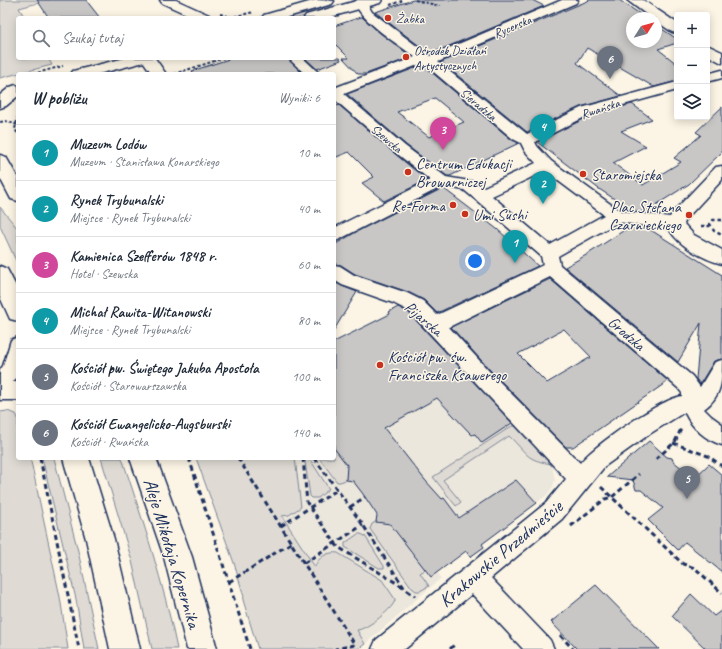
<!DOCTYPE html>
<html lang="pl">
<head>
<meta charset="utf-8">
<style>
	body { margin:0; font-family:Caveat,sans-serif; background:#f2f2f3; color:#1f2937 }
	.controls { position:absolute; right:12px; top:12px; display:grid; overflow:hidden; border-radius:4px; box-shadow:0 2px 10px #0003 }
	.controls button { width:36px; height:36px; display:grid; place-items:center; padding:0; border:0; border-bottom:1px solid #e0e1e3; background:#fff; color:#1f2937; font:20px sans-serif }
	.compass { position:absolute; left:626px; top:12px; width:36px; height:36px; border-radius:50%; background:#fff; box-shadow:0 2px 10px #0003; rotate:53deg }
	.you { position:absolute; left:475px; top:261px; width:14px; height:14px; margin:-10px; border:3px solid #fff; border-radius:50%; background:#1a73e8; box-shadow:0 0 0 6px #1a73e833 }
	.badge { display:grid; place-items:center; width:26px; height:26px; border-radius:50%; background:#111827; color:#fff; font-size:13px; font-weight:700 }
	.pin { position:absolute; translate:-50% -33px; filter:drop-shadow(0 1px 2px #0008) }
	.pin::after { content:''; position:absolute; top:21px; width:14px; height:12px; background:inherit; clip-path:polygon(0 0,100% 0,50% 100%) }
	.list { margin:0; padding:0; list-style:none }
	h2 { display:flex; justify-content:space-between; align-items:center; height:52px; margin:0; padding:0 16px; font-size:17px }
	h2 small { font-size:13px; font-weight:400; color:#747a83 }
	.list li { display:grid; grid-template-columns:26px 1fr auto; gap:12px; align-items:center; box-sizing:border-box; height:56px; padding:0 16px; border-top:1px solid #e0e1e3 }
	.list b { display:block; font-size:15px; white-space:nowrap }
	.list p { margin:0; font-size:13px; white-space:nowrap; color:#747a83 }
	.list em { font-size:13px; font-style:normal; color:#747a83 }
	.icon { flex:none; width:22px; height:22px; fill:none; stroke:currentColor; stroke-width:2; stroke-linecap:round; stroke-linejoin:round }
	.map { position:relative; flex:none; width:722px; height:649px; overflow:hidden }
	.search { position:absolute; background:#fff; box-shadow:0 2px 10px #0003; left:16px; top:16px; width:320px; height:44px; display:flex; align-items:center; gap:10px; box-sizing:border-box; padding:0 14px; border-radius:4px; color:#747a83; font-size:15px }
	.panel { position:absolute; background:#fff; box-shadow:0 2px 10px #0003; left:16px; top:72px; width:320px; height:388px; border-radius:4px }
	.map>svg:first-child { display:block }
	.built { fill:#ece7dc }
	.green { fill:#dfdbd4; stroke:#7d8599 }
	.building { fill:#c8c7c6; stroke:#1b2f5e; fill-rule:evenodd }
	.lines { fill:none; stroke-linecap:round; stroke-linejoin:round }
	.street-casing { stroke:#1b2f5e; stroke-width:3 }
	.secondary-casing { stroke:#1b2f5e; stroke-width:3 }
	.path-far2 { stroke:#1b2f5e; stroke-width:2; stroke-dasharray:3 2; stroke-linecap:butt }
	.path-far1 { stroke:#1b2f5e; stroke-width:2.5; stroke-dasharray:3.5 3; stroke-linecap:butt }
	.path { stroke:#1b2f5e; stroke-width:3; stroke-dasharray:5 3.5; stroke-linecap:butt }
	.street { fill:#fcf5e5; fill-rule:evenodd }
	.secondary { fill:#fcf5e5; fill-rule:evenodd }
	.poi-dot { fill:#c8321e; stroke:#fcf5e5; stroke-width:1.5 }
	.labels { text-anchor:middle; stroke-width:3; stroke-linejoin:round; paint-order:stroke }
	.far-poi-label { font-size:13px; fill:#1b2f5e; stroke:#fcf5e5; text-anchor:start }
	.far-street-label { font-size:13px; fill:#1b2f5e; stroke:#fcf5e5 }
	.poi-label { font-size:16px; fill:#1b2f5e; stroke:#fcf5e5; text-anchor:start }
	.street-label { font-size:16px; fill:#1b2f5e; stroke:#fcf5e5 }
	.near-street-label { font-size:19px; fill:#1b2f5e; stroke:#fcf5e5 }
</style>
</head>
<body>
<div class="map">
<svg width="722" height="649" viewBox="0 0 722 649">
	<rect width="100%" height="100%" fill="#fcf5e5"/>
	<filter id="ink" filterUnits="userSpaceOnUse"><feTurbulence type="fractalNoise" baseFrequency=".025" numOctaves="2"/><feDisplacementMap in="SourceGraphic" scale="8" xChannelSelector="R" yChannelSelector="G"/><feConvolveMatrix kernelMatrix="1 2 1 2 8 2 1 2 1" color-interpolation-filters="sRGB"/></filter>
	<g filter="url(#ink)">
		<!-- built -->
		<polygon class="built" points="449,352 503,412 502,416 513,427 515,426 552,464 555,480 553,487 547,495 496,533 480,541 484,547 470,557 466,551 437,572 441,578 365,644 247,462 253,458 334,458 334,414"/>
		<!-- green -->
		<g class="green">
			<polygon points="0,0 50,0 19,8 25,18 18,18 18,58 48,58 52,65 0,78"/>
			<polygon points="328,5 332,8 298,18 284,18"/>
			<polygon points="0,207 18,229 18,265 0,226"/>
			<polygon points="7,411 16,414 18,418 18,458 30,458 32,466 60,597 68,649 0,649 0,412"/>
			<path d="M512,426h3l37,38c-27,-4 -24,-10 -43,-28l-66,44 18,22 -5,4 -23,-29z"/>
			<polygon points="334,448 354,474 347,473 346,480 340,482 337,482 319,458 334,458"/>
			<polygon points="42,458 54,458 78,551 99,649 84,649 76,599"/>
			<path d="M101,458h21c21,63 42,126 55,191h-25l-20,-88z"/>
			<path d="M196,458h99l6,49 -12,8 -7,1 33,51c2,-9 13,-16 23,-14l44,27 13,19c1,8 -29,31 -38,31l8,14 -7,5h-100l-15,-49 1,-3 -10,-34z"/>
			<polygon points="307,459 311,461 329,489 318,498 312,498 310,496 305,462"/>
			<polygon points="386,516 424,567 425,570 420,573 429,586 420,591 416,591 412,588 370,529 372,524"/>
			<polygon points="358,534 361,534 365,536 384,566 384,568 379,568 345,547 345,543"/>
		</g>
		<!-- building -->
		<g class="building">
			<polygon points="37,0 86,0 100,18 49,18"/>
			<polygon points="413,0 532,0 544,6 430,54 375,12"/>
			<polygon points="590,0 619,0 646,18 632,18 632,42 656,42 656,25 677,39 677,43 658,49 677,64 677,81 654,87 587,48 577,63 621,96 580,107 527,132 441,62"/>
			<polygon points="361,17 362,17 380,33 412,57 366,74 358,74 343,58 349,58 334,43 334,26"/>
			<polygon points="232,58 287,58 303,74 193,74 192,71"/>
			<polygon points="305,58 340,58 341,60 317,69"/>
			<path d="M423,65l89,75 7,3 -69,33h-3l-41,-31 -59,-51zM435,98l29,24 -35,15 -32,-25z"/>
			<polygon points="632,104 652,119 621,131 646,146 613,163 643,185 681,162 674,158 701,135 696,132 722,107 722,152 689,184 645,212 633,211 599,189 537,142 592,115"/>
			<polygon points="339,105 394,153 427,180 384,201 362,183 374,177 349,152 334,158 334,107"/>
			<polygon points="443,188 497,229 538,266 437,313 424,300 408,292 355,274 341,265 334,264 334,245 356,232"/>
			<polygon points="632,225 646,227 722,275 722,359 714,361 700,384 696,379 701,323 678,362 565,267 588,254"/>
			<path d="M550,279l117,101 -3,4 -91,63h-7l-3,-3 -73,-74 -39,-43zM564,329l27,28 -44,26 -29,-29z"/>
			<polygon points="334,282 342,286 357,292 334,330"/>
			<polygon points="398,307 408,312 512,423 482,443 475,434 472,435 470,433 437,398 384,428 425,480 442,499 444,498 459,518 516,480 537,503 482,544 484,547 470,557 466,551 431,577 390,524 376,522 377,515 363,494 353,481 346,480 347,465 334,448 334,342 390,314 389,312"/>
			<polygon points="649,441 667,457 672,458 673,461 694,478 709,464 722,475 722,572 685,542 678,550 648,520 663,508 641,490 636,490 633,480 607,477"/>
			<polygon points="596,585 659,649 577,649 551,622"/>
			<polygon points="691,594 714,616 722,610 722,649 706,649 672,616"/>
		</g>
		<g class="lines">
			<defs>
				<g id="street">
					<polygon points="160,0 176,0 209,15 211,18 195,18 162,3"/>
					<path d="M357,0h8l7,12 58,44 132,-56h16l-2,3 -138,59 89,72 54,-26 96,-26v8l-86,24 -56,28 2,4 14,15 69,50 50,6 4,-6 42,-44 6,-1v14l-36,39 -2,5 10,11 28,15v14c-19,-5 -43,-18 -53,-35l-51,-7 -60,34 2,9 132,111 8,11 15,-25 7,-2c0,21 0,36 -18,49l7,7 11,8v21c-16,-5 -30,-17 -37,-32h-2l-32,20 -46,33 -43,53 -71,59 59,62 4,9h-31l-51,-55 -67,55h-33l4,-9 170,-137 20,-24 -157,-168 -16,-8 -51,-18 -8,-5v-15l6,1 14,9 53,18 16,8 14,14 106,-50 -2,-9 -66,-57 -11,-9 -21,-4 -109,56v-14l96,-48 -35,-28 -61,-53v-11l81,-31c-16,-12 -54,-36 -60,-54zM423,63l90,76 8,4 4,8 11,12 -54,25 -7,-6 -29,-5 -41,-31 -61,-52zM545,171l59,44 -54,30 -58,-49zM550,277l128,111 4,5v3c-23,4 -87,49 -102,67l-91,-92 -40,-44z"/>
					<polygon points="141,58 155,58 166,74 152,74"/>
					<polygon points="288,58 303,58 320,74 305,74"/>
					<polygon points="722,70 722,78 707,82 707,74"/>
					<polygon points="18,337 18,376 13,382 18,382 18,400 0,400 0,370 3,366 11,340"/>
				</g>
				<g id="secondary">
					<polygon points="316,0 334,1 332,4 284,18 262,18 264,15"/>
					<polygon points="360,0 382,0 380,3 327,18 304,18 306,15"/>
					<polygon points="627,0 643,0 677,23 677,33 672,32 656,21 656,18 651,18"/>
					<polygon points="707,45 722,52 722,63 707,55"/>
					<polygon points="125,58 151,58 148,61 98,74 71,74 73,71"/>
					<polygon points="16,85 18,86 18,96 6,106 0,108 0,95 10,87"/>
					<polygon points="0,155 6,157 18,178 18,201 11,199 0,178"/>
					<polygon points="0,266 7,269 18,290 18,321 10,319 0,297"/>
					<polygon points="63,458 89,458 114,539 140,649 110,649 86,539"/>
					<polygon points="130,458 156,458 192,557 217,649 187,649 164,557"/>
				</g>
			</defs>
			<!-- street casing -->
			<use href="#street" class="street-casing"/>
			<!-- secondary casing -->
			<use href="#secondary" class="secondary-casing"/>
			<!-- path-far2 -->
			<g class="path-far2">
				<polyline points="415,0 440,6"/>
				<polyline points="390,5 404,0"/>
				<polyline points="220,14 232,17 254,12"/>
				<polyline points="33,74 63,66"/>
				<polyline points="174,74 224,58"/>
				<polyline points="18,116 15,129 18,134"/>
				<polyline points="0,122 6,121 18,125"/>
			</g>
			<!-- path-far1 -->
			<g class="path-far1">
				<polyline points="722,220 713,220 710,224 714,231 722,235"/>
				<polyline points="701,226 710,226"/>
			</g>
			<!-- path -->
			<g class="path">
				<polyline points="673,443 708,456 722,466"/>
				<polyline points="40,458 79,649"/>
				<polyline points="189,458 250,649"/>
				<polyline points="238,458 355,645 335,649"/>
				<polyline points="303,458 307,503 338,547 403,587"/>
				<polyline points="314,458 363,525 405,589 415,596"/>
				<polyline points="656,459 675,442 681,429"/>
				<polyline points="601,487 683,564 695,568 722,593"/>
				<polyline points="350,507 365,497"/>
				<polyline points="281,526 337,490"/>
				<polyline points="571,526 605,499 612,497 639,474"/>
				<polyline points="304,563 363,525"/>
				<polyline points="229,582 291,543"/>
				<polyline points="560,635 573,649"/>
				<polyline points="450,649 455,644"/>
			</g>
			<!-- street -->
			<use href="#street" class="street"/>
			<!-- secondary -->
			<use href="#secondary" class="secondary"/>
		</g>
	</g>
	<!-- markers -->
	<g class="poi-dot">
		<circle cx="388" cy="18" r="4"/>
		<circle cx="406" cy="57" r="4"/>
		<circle cx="408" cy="172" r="4"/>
		<circle cx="583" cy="174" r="4"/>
		<circle cx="453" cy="205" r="4"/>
		<circle cx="465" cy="214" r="4"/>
		<circle cx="689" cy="215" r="4"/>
		<circle cx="380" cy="365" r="4"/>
	</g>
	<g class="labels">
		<!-- far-poi labels -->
		<g class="far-poi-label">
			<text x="396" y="23">Żabka</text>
			<text x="414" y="55">Ośrodek Działań<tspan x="414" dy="15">Artystycznych</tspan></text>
		</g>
		<!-- far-street labels -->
		<g class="far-street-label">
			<text transform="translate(512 26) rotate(-23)" y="5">Rycerska</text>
			<text transform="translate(479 104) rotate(40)" y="5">Sieradzka</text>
			<text transform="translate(600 108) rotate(-18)" y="5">Rwańska</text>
			<text transform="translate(387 138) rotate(40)" y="5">Szewska</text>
		</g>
		<!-- poi labels -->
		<g class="poi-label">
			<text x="416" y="169">Centrum Edukacji<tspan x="416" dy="18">Browarniczej</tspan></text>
			<text x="591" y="180">Staromiejska</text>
			<text x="445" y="211" text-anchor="end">Re-Forma</text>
			<text x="681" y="212" text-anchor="end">Plac Stefana<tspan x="681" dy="18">Czarnieckiego</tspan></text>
			<text x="473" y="220">Umi Sushi</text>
			<text x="388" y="362">Kościół pw. św.<tspan x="388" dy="18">Franciszka Ksawerego</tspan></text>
		</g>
		<!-- street labels -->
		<g class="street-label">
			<text transform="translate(424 318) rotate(41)" y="6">Pijarska</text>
			<text transform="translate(627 333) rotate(41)" y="6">Grodzka</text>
		</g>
		<!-- near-street labels -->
		<g class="near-street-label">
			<text transform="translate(173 553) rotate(73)" y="7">Aleje Mikołaja Kopernika</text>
			<text transform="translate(500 553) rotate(-40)" y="7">Krakowskie Przedmieście</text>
		</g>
	</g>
</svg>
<div class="controls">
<button>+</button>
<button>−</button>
<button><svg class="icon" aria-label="layers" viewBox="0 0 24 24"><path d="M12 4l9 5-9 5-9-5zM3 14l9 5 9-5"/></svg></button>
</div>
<svg class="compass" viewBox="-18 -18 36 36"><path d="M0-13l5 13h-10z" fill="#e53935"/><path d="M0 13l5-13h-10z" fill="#747a83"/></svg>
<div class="you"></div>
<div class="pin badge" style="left:515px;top:263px;background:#0f9aa8">1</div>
<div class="pin badge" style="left:543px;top:204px;background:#0f9aa8">2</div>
<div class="pin badge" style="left:443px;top:150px;background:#d1479c">3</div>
<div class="pin badge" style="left:543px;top:147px;background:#0f9aa8">4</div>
<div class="pin badge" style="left:687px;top:499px;background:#6b7280">5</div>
<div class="pin badge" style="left:610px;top:79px;background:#6b7280">6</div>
<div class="search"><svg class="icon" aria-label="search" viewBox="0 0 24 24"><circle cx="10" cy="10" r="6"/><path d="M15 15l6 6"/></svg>Szukaj tutaj</div>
<section class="panel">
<h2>W pobliżu<small>Wyniki: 6</small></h2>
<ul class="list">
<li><span class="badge" style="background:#0f9aa8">1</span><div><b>Muzeum Lodów</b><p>Muzeum · Stanisława Konarskiego</p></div><em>10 m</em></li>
<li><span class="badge" style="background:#0f9aa8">2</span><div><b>Rynek Trybunalski</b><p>Miejsce · Rynek Trybunalski</p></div><em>40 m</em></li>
<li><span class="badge" style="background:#d1479c">3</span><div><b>Kamienica Szefferów 1848 r.</b><p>Hotel · Szewska</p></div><em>60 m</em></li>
<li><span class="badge" style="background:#0f9aa8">4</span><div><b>Michał Rawita-Witanowski</b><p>Miejsce · Rynek Trybunalski</p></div><em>80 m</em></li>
<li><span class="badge" style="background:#6b7280">5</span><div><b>Kościół pw. Świętego Jakuba Apostoła</b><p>Kościół · Starowarszawska</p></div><em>100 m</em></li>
<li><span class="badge" style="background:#6b7280">6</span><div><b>Kościół Ewangelicko-Augsburski</b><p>Kościół · Rwańska</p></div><em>140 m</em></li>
</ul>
</section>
</div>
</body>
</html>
